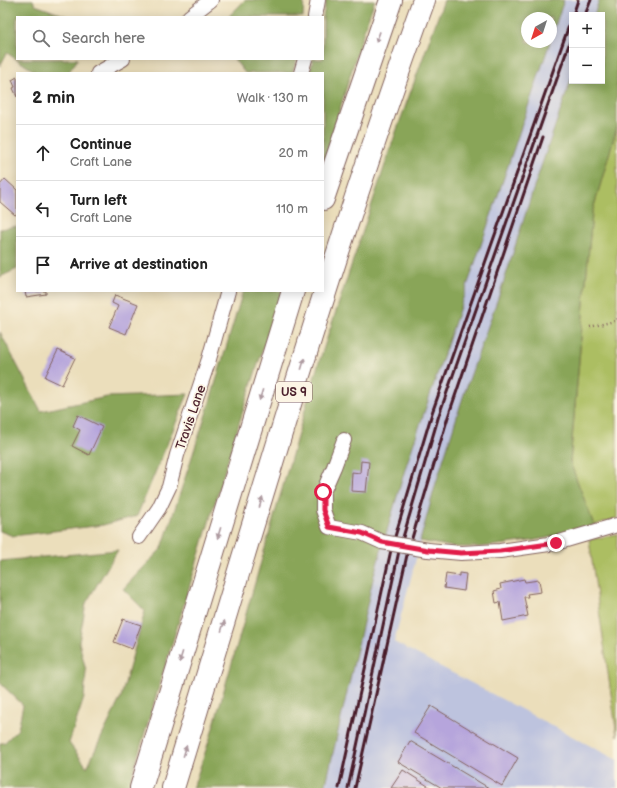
<!DOCTYPE html>
<html lang="en">
<head>
<meta charset="utf-8">
<style>
	body { margin:0; font-family:"Balsamiq Sans",sans-serif; background:#f6f6f6; color:#222 }
	.controls { position:absolute; right:12px; top:12px; display:grid; overflow:hidden; border-radius:0px; box-shadow:0 2px 10px #0003 }
	.controls button { width:36px; height:36px; display:grid; place-items:center; padding:0; border:0; border-bottom:1px solid #e0e0e0; background:#fff; color:#222; font:20px sans-serif }
	.compass { position:absolute; left:521px; top:12px; width:36px; height:36px; border-radius:50%; background:#fff; box-shadow:0 2px 10px #0003; rotate:219deg }
	.stop { position:absolute; width:12px; height:12px; margin:-9px; border:3px solid #e11d48; border-radius:50%; background:#fff }
	.stop.end { background:#e11d48; border-color:#fff; box-shadow:0 1px 4px #0008 }
	.list { margin:0; padding:0; list-style:none }
	h2 { display:flex; justify-content:space-between; align-items:center; height:52px; margin:0; padding:0 16px; font-size:17px }
	h2 small { font-size:13px; font-weight:400; color:#767676 }
	.list li { display:grid; grid-template-columns:26px 1fr auto; gap:12px; align-items:center; box-sizing:border-box; height:56px; padding:0 16px; border-top:1px solid #e0e0e0 }
	.list b { display:block; font-size:15px; white-space:nowrap }
	.list p { margin:0; font-size:13px; white-space:nowrap; color:#767676 }
	.list em { font-size:13px; font-style:normal; color:#767676 }
	.icon { flex:none; width:22px; height:22px; fill:none; stroke:currentColor; stroke-width:2; stroke-linecap:round; stroke-linejoin:round }
	.map { position:relative; flex:none; width:617px; height:788px; overflow:hidden }
	.search { position:absolute; background:#fff; box-shadow:0 2px 10px #0003; left:16px; top:16px; width:308px; height:44px; display:flex; align-items:center; gap:10px; box-sizing:border-box; padding:0 14px; border-radius:0px; color:#767676; font-size:15px }
	.panel { position:absolute; background:#fff; box-shadow:0 2px 10px #0003; left:16px; top:72px; width:308px; height:220px; border-radius:0px }
	.map>svg:first-child { display:block }
	.industrial { fill:#bdc3de }
	.green { fill:#acbe62; stroke:#7b6e46 }
	.forest { fill:#89a558; stroke:#6a6242 }
	.building { fill:#b6a5dc }
	.lines { fill:none; stroke-linecap:round; stroke-linejoin:round }
	.street-casing { stroke:#82625d; stroke-width:16 }
	.highway-casing { stroke:#82625d; stroke-width:24 }
	.path { stroke:#82625d; stroke-width:2.5; stroke-dasharray:1 3; stroke-linecap:butt }
	.street { stroke:#fff; stroke-width:14 }
	.highway { stroke:#fff; stroke-width:22 }
	.rail { stroke:#4a1f2b; stroke-width:3 }
	.street-bridge-casing { stroke:#82625d; stroke-width:16; stroke-linecap:butt }
	.street-bridge { stroke:#fff; stroke-width:14 }
	.oneway { fill:#ae9aa0 }
	.route { stroke:#e11d48; stroke-width:5 }
	.labels { text-anchor:middle; stroke-width:3.5; stroke-linejoin:round; paint-order:stroke }
	.shield { fill:#fcf5e5; stroke:#7f5f63; stroke-width:1 }
	.shield-label { font-size:12px; font-weight:bold; fill:#4a1f2b }
	.street-label { font-size:13px; fill:#4a1f2b; stroke:#fcf5e5 }
</style>
</head>
<body>
<div class="map">
<svg width="617" height="788" viewBox="0 0 617 788">
	<rect width="100%" height="100%" fill="#fcf5e5"/>
	<filter id="ink" filterUnits="userSpaceOnUse"><feTurbulence type="fractalNoise" baseFrequency=".025" numOctaves="2"/><feDisplacementMap in="SourceGraphic" scale="8" xChannelSelector="R" yChannelSelector="G"/><feConvolveMatrix kernelMatrix="1 2 1 2 8 2 1 2 1" color-interpolation-filters="sRGB"/></filter>
	<filter id="wash" filterUnits="userSpaceOnUse"><feTurbulence type="fractalNoise" baseFrequency=".012" numOctaves="4" result="noise"/><feDisplacementMap in="SourceGraphic" scale="16" xChannelSelector="R" yChannelSelector="G"/><feGaussianBlur stdDeviation="0.9" result="paint"/><feColorMatrix in="noise" values="0 0 0 0 0 0 0 0 0 0 0 0 0 0 0 0 0 1.4 0 .05"/><feComposite in="paint" operator="in"/></filter>
	<g filter="url(#wash)">
		<rect width="100%" height="100%" fill="#ebdebb"/>
		<!-- industrial -->
		<polygon class="industrial" points="564,0 599,0 594,15 572,15 572,77 534,187 505,278 463,397 436,483 394,642 617,760 617,788 325,788 374,575 406,466 473,265 550,42 551,42 551,38"/>
		<!-- green -->
		<g class="green">
			<polygon points="617,127 617,518 594,525 570,463 592,213"/>
			<polygon points="617,534 617,736 589,540"/>
		</g>
		<!-- forest -->
		<g class="forest">
			<polygon points="0,0 33,0 35,5 69,17 17,17 17,59 78,59 68,73 37,73 7,53 0,66"/>
			<polygon points="245,0 304,0 303,17 228,17"/>
			<polygon points="326,0 375,0 366,24 323,164 323,73 310,73 313,59 323,59 323,17"/>
			<polygon points="444,0 564,0 551,38 551,18 527,18 527,42 550,42 406,466 374,575 325,788 193,788 211,735 317,368 396,132"/>
			<polygon points="599,0 617,0 617,127 592,213 570,462 594,525 567,534 530,541 482,547 453,547 420,541 436,483 463,397 505,278 534,187 572,77 572,81 602,81 602,15 594,15"/>
			<polygon points="234,59 297,59 292,73 245,73"/>
			<polygon points="17,226 17,269 0,277 0,229"/>
			<polygon points="243,291 282,291 245,404 128,788 0,788 0,743 4,743 18,729 23,705 0,683 0,561 118,550 86,603 79,642 86,671 84,698 69,743 87,767 121,697 145,611 123,589 162,548 208,408"/>
			<polygon points="0,332 41,411 107,397 188,394 137,516 103,525 13,536 0,531"/>
		</g>
		<g id="blocks">
			<!-- building -->
			<g class="building">
				<polygon points="17,77 17,97 13,88 15,87 12,80"/>
				<polygon points="5,179 17,190 17,214 15,215 0,202 0,185"/>
				<polygon points="25,291 46,291 46,294 26,297"/>
				<polygon points="115,295 138,304 126,334 109,327 118,306 112,303"/>
				<polygon points="58,350 75,358 62,385 45,377"/>
				<polygon points="78,415 102,427 89,455 72,446 80,430 73,426"/>
				<polygon points="361,461 369,462 366,492 351,491 352,472 360,473"/>
				<polygon points="459,573 466,574 464,591 444,588 446,574 459,576"/>
				<polygon points="524,579 525,582 539,580 541,592 527,594 528,597 524,597 528,616 503,621 500,602 496,603 494,591 501,589 500,584"/>
				<polygon points="123,619 141,625 132,649 114,642"/>
				<polygon points="431,706 518,758 502,786 414,733"/>
				<polygon points="410,741 489,788 442,788 398,762"/>
				<polygon points="403,770 431,788 391,788"/>
			</g>
		</g>
	</g>
	<g filter="url(#ink)">
		<use href="#blocks" fill-opacity="0" stroke="#82625d" stroke-width="1"/>
		<g class="lines">
			<defs>
				<g id="street">
					<polyline points="189,17 211,0"/>
					<polyline points="315,17 318,0"/>
					<polyline points="98,73 123,59"/>
					<polyline points="301,73 305,59"/>
					<polyline points="344,440 334,467 323,492 323,510 329,527 362,533 382,542"/>
					<polyline points="139,537 159,508 169,487 177,455 209,359 228,291"/>
					<polyline points="428,550 461,553 500,551 556,543 617,525"/>
				</g>
				<g id="highway">
					<polyline points="323,199 391,0"/>
					<polyline points="141,788 293,291"/>
					<path d="M173,788c81,-264 157,-529 251,-788"/>
				</g>
			</defs>
			<!-- street casing -->
			<use href="#street" class="street-casing"/>
			<!-- highway casing -->
			<use href="#highway" class="highway-casing"/>
			<!-- path -->
			<polyline class="path" points="590,327 615,321 617,319"/>
			<!-- street -->
			<use href="#street" class="street"/>
			<!-- highway -->
			<use href="#highway" class="highway"/>
			<!-- rail -->
			<g class="rail">
				<polyline points="573,15 578,0"/>
				<polyline points="585,15 591,0"/>
				<polyline points="339,788 391,550 432,413 572,17"/>
				<polyline points="348,788 399,551 439,415 572,36"/>
				<polyline points="355,788 407,555 448,417 543,137"/>
			</g>
			<defs>
				<polyline id="street-bridge" points="382,542 428,550"/>
			</defs>
			<!-- street-bridge casing -->
			<use href="#street-bridge" class="street-bridge-casing"/>
			<!-- street-bridge -->
			<use href="#street-bridge" class="street-bridge"/>
		</g>
		<!-- one-way arrows -->
		<defs><path id="oneway-solid" d="M-6-.8H1V-3.2L6.5 0L1 3.2V.8H-6Z"/></defs>
		<g class="oneway">
			<use href="#oneway-solid" transform="translate(378 37) rotate(110)"/>
			<use href="#oneway-solid" transform="translate(303 364) rotate(-73)"/>
			<use href="#oneway-solid" transform="translate(261 395) rotate(107)"/>
			<use href="#oneway-solid" transform="translate(261 502) rotate(-73)"/>
			<use href="#oneway-solid" transform="translate(219 533) rotate(107)"/>
			<use href="#oneway-solid" transform="translate(223 626) rotate(-73)"/>
			<use href="#oneway-solid" transform="translate(181 657) rotate(107)"/>
			<use href="#oneway-solid" transform="translate(185 751) rotate(-73)"/>
		</g>
	</g>
	<g class="lines" filter="url(#ink)">
		<!-- route -->
		<polyline class="route" points="323,492 323,510 329,527 362,533 382,542 428,550 461,553 500,551 556,543"/>
	</g>
	<g class="labels">
		<!-- shield labels -->
		<rect class="shield" x="276" y="382" width="36" height="20" rx="3"/>
		<g class="shield-label">
			<text x="294" y="396">US 9</text>
		</g>
		<!-- street labels -->
		<g class="street-label">
			<text transform="translate(190 417) rotate(-71)" y="5">Travis Lane</text>
		</g>
	</g>
</svg>
<div class="controls">
<button>+</button>
<button>−</button>
</div>
<svg class="compass" viewBox="-18 -18 36 36"><path d="M0-13l5 13h-10z" fill="#e53935"/><path d="M0 13l5-13h-10z" fill="#767676"/></svg>
<div class="stop" style="left:323px;top:492px"></div>
<div class="stop end" style="left:556px;top:543px"></div>
<div class="search"><svg class="icon" aria-label="search" viewBox="0 0 24 24"><circle cx="10" cy="10" r="6"/><path d="M15 15l6 6"/></svg>Search here</div>
<section class="panel">
<h2>2 min<small>Walk · 130 m</small></h2>
<ul class="list">
<li><svg class="icon" aria-label="ahead" viewBox="0 0 24 24"><path d="M12 20V5M6 11l6-6 6 6"/></svg><div><b>Continue</b><p>Craft Lane</p></div><em>20 m</em></li>
<li><svg class="icon" aria-label="left" viewBox="0 0 24 24"><path d="M17 20v-9H6M10 6l-5 5 5 5"/></svg><div><b>Turn left</b><p>Craft Lane</p></div><em>110 m</em></li>
<li><svg class="icon" aria-label="arrive" viewBox="0 0 24 24"><path d="M6 21V4h12l-3 4 3 4H6"/></svg><div><b>Arrive at destination</b></div></li>
</ul>
</section>
</div>
</body>
</html>
